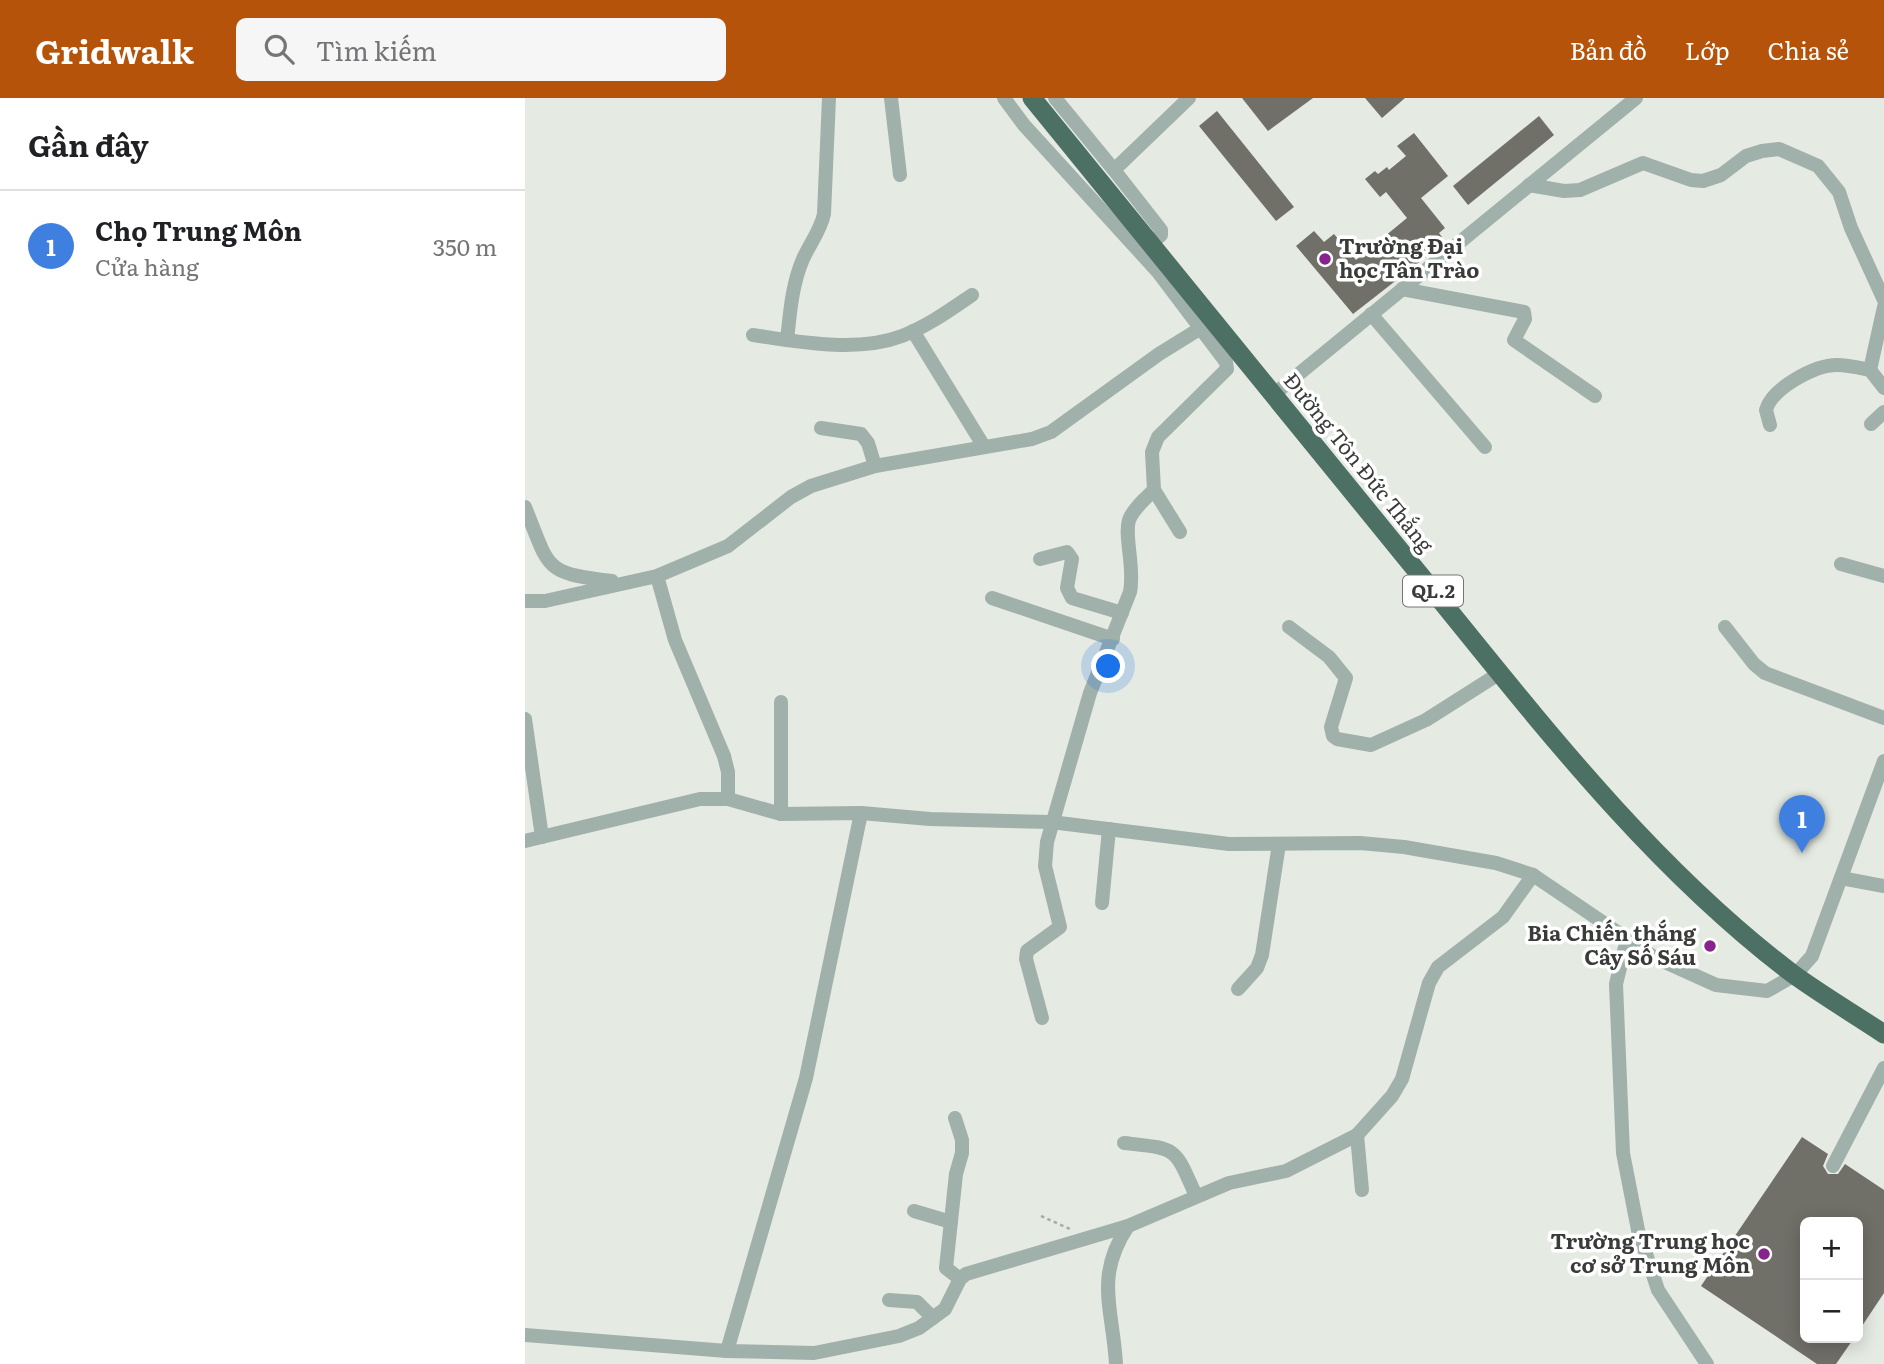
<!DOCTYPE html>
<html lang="vi">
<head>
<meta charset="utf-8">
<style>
	body { margin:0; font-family:Literata,serif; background:#f6f6f6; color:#202124 }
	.controls { position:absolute; right:21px; bottom:21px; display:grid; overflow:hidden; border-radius:10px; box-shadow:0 4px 18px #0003 }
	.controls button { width:63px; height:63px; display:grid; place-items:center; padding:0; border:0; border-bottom:2px solid #e0e0e0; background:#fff; color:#202124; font:35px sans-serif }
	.you { position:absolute; left:584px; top:569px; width:24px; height:24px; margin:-18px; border:5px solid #fff; border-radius:50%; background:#1a73e8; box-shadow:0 0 0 10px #1a73e833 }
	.badge { display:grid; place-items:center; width:46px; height:46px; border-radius:50%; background:#b45309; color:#fff; font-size:23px; font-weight:700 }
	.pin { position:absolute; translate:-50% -58px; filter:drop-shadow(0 2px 4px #0008) }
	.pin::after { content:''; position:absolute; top:37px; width:24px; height:21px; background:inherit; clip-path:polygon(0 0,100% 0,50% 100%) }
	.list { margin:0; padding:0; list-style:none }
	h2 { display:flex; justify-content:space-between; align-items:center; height:91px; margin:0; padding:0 28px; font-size:30px }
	h2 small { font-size:23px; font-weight:400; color:#757577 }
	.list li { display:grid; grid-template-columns:46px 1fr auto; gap:21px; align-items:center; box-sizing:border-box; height:112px; padding:0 28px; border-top:2px solid #e0e0e0 }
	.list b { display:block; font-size:26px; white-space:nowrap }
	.list p { margin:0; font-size:23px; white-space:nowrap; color:#757577 }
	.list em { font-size:23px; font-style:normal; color:#757577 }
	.icon { flex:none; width:38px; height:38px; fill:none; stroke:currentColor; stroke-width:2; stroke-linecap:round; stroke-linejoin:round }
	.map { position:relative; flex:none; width:1359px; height:1266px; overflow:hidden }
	header { display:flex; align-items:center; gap:42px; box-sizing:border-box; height:98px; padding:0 35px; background:#b45309; color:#fff }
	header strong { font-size:33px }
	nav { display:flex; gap:38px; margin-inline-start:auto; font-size:24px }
	.search { width:490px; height:63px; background:#f6f6f6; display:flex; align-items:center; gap:18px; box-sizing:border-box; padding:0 24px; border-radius:10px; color:#757577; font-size:26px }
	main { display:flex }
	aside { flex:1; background:#fff }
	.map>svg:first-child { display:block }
	.building { fill:#706f68 }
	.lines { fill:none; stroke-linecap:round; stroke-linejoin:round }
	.path { stroke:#a7aba5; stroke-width:2.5; stroke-dasharray:3.5 3.5; stroke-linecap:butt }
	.minor { stroke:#a0b0aa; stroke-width:14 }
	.highway { stroke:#4c7063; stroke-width:19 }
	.poi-dot { fill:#86238c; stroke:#fff; stroke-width:2.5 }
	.labels { text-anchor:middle; stroke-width:7; stroke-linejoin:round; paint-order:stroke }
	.shield { fill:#fff; stroke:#757674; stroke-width:2 }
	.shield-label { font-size:19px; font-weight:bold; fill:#3a3c39 }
	.poi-label { font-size:21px; font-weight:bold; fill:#3a3c39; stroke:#fff; text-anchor:end }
	.street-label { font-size:21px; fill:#3a3c39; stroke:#fff }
</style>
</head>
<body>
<header>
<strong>Gridwalk</strong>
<div class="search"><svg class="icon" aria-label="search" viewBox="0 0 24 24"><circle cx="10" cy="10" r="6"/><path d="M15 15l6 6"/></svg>Tìm kiếm</div>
<nav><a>Bản đồ</a><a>Lớp</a><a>Chia sẻ</a></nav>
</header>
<main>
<aside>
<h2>Gần đây<small></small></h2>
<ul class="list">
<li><span class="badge" style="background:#3f7fe0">1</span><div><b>Chọ Trung Môn</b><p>Cửa hàng</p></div><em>350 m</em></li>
</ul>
</aside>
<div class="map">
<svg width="1359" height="1266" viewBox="0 0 1359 1266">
	<rect width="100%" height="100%" fill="#e5eae3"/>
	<!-- building -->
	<g class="building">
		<polygon points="717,0 788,0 743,33"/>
		<polygon points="840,0 880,0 857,20"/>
		<polygon points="692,13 769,109 751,123 674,28"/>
		<polygon points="1014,18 1029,37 943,107 928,88"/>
		<polygon points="889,35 923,78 896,100 920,130 914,135 917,139 901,152 905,156 828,216 771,148 789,133 799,144 809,136 831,162 882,120 861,94 855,99 840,81 850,73 853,76 862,69 864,72 881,58 872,48"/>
		<polygon points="1277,1039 1303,1056 1298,1068 1303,1076 1313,1076 1320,1066 1359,1092 1359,1195 1333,1234 1333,1124 1280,1124 1280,1240 1329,1240 1311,1266 1292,1266 1176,1188"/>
	</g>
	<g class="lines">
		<!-- path -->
		<polyline class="path" points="516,1118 545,1131"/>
		<!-- minor -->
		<g class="minor">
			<polyline points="366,0 375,77"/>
			<path d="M479,0l20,27 134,147 68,90 1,7 -69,68 -6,15 2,38c-9,9 -21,19 -25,30 -5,17 6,48 1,72l-40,101 -43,149 -2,24 15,61 -33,24 -1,8 16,59"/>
			<polyline points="530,0 589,72"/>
			<polyline points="1004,87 1039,93 1055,92 1118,65 1166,82 1178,83 1196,77 1221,58 1237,53 1254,51 1293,68 1314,94 1326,130 1359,202"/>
			<polyline points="620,150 636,137 636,132 589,72 664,0"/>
			<polyline points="877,191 999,214 1000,221 989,242 1070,298"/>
			<polyline points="846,216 960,349"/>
			<polyline points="388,233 458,347"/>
			<path d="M228,237c47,7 104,18 149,1 26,-10 48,-26 70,-41"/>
			<path d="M262,242c3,-27 5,-56 16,-81 7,-16 17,-27 21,-45l5,-116"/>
			<polyline points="1345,272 1359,209"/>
			<polyline points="748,297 1111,0"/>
			<polyline points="1346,326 1359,314"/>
			<path d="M1245,327l-4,-15c6,-22 49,-45 71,-45 11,0 23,3 33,5l14,18"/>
			<polyline points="296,330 336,336 343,345 350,368"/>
			<polyline points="629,392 655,434"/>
			<path d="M0,409c25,62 18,66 87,74"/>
			<polyline points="515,461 542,454 547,461 542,490 547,500 597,515"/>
			<polyline points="1316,466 1359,478"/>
			<polyline points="132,478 150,542 199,658 203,674 203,701"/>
			<polyline points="467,500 588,541"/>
			<polyline points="0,503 20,503 132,478 203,448 266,399 286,388 350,368 507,341 526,334 634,256 676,230"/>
			<polyline points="764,529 804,559 821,580 806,629 808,638 812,641 846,647 901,622 975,575"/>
			<polyline points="1200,529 1229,566 1240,575 1359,620"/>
			<polyline points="0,621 17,739"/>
			<polyline points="256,716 256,604"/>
			<polyline points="0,743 175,701 203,701 256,716 336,715 405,721 526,724 704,746 835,745 879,749 971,765 1008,777 1129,859 1191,887 1242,893 1270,877 1287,858 1359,663"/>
			<polyline points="1316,780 1359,788"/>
			<polyline points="577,805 584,731"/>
			<polyline points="1102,841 1091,886 1098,1055 1113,1132 1133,1192 1182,1266"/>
			<polyline points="713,891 732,870 737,857 754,746"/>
			<polyline points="430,1020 437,1042 437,1055 431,1076 421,1170 435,1181"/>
			<polyline points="832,1037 837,1092"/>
			<path d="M599,1045c54,6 50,3 72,53"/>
			<polyline points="1308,1068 1359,970"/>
			<polyline points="389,1113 426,1124"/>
			<polyline points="364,1202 392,1204 408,1220"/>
			<polyline points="0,1237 202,1253 289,1255 374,1238 394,1230 420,1211 435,1181 441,1176 603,1128 704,1085 761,1073 832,1037 867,998 877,981 904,885 913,869 978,819 1008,777"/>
			<polyline points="202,1253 281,980 336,715"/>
			<path d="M591,1266c-3,-55 -22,-87 12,-138"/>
		</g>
		<!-- highway -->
		<path class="highway" d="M507,0c126,153 249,308 375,461 119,145 235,301 386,415 29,21 61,40 91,60"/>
	</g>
	<!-- markers -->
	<g class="poi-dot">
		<circle cx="800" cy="161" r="7"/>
		<circle cx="1185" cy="848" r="7"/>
		<circle cx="1239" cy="1156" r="7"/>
	</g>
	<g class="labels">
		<!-- shield labels -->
		<rect class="shield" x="878" y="477.5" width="60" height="31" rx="5"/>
		<g class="shield-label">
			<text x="908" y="500">QL.2</text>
		</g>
		<!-- poi labels -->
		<g class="poi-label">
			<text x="814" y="156" text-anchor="start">Trường Đại<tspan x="814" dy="24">học Tân Trào</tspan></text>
			<text x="1171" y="843">Bia Chiến thắng<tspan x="1171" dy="24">Cây Số Sáu</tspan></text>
			<text x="1225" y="1151">Trường Trung học<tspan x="1225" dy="24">cơ sở Trung Môn</tspan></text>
		</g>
		<!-- street labels -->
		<g class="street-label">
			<text transform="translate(833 365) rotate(51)" y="7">Đường Tôn Đức Thắng</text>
		</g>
	</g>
</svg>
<div class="controls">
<button>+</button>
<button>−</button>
</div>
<div class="you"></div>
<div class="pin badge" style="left:1277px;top:755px;background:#3f7fe0">1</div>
</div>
</main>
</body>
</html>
